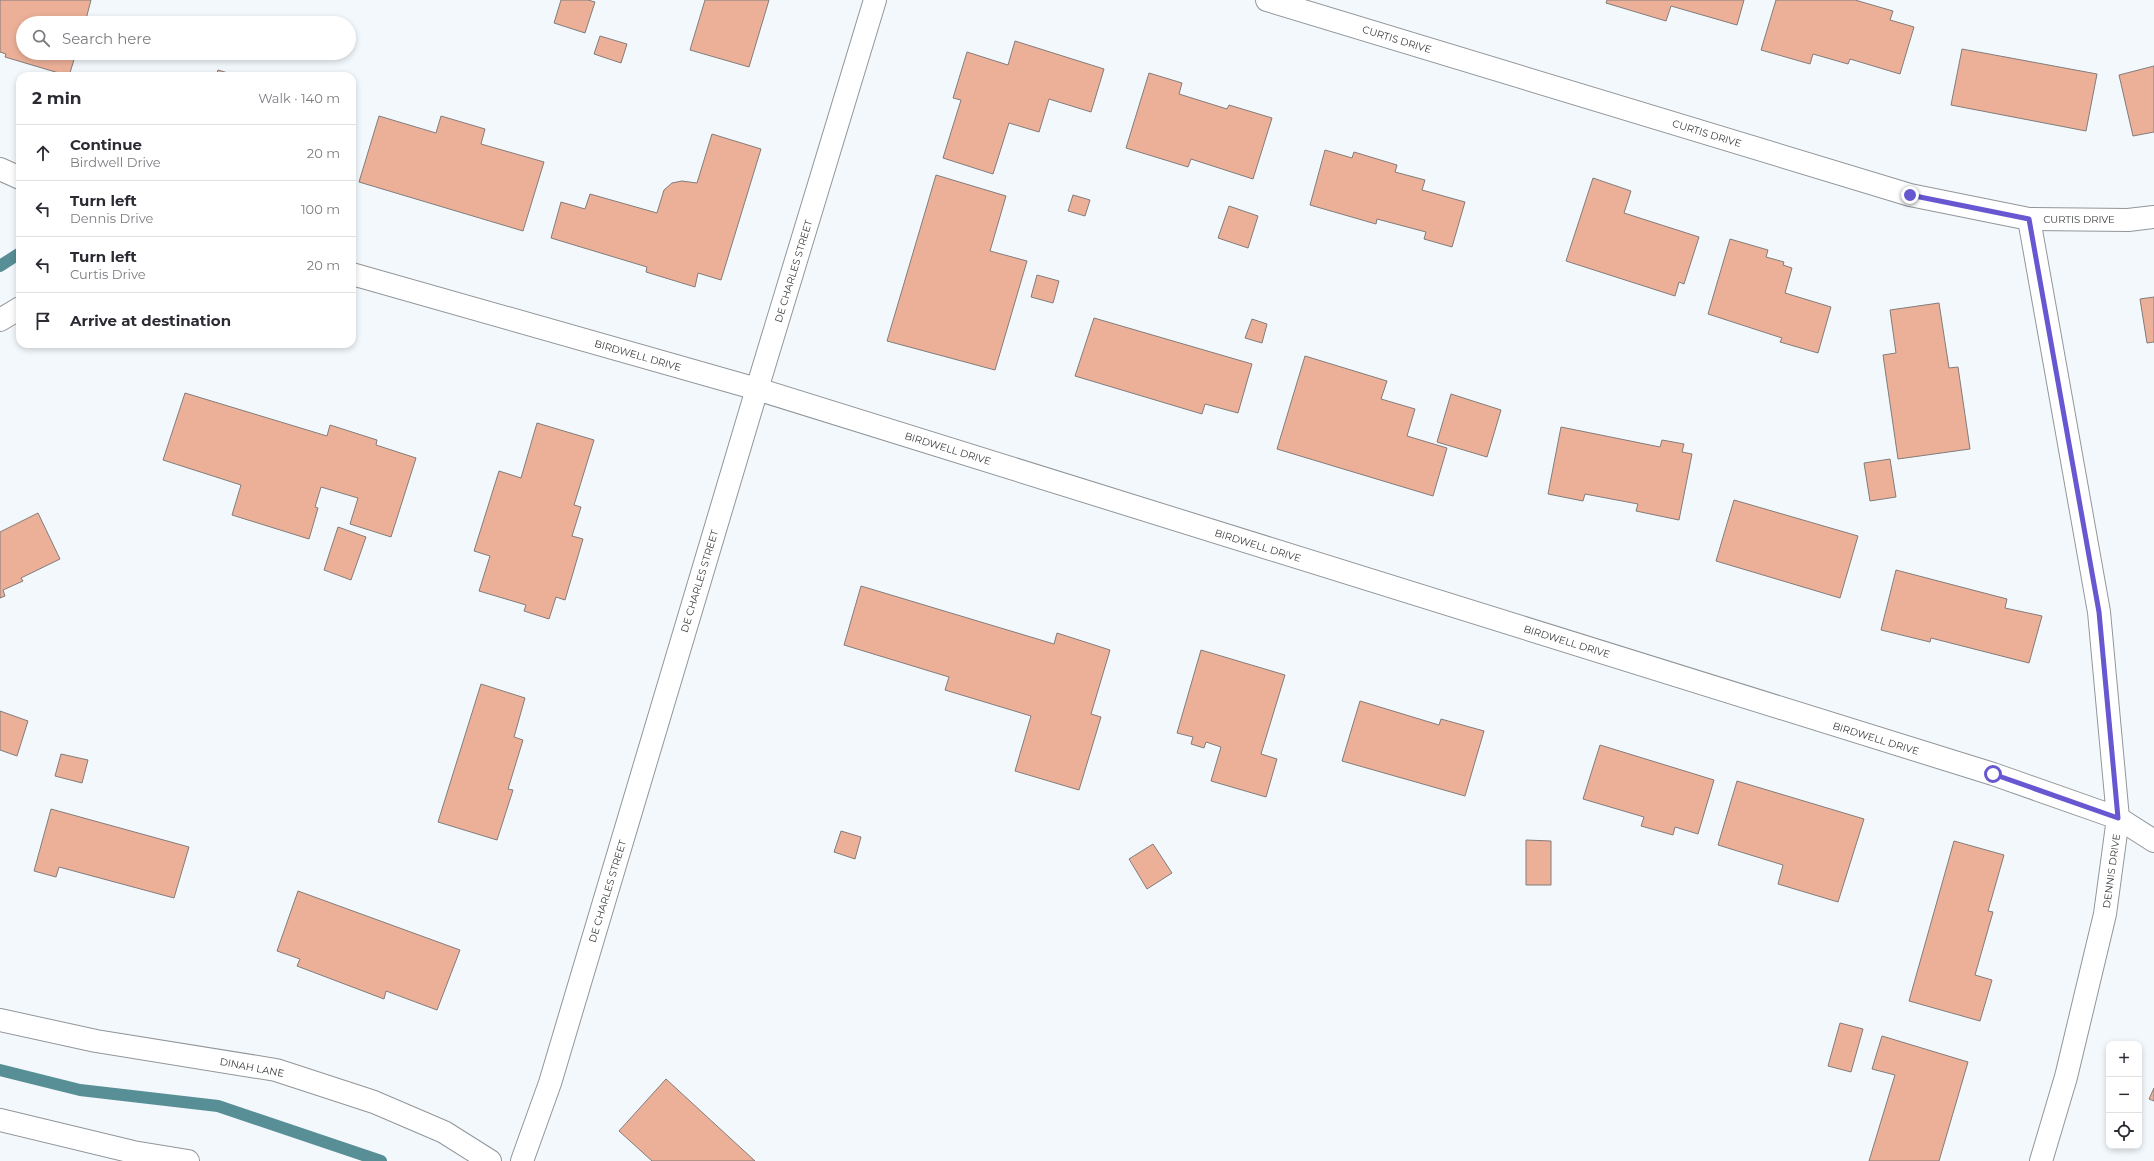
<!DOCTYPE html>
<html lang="en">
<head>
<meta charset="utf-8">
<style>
	body { margin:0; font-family:Montserrat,sans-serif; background:#f7f7f7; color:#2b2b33 }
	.controls { position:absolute; right:12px; bottom:12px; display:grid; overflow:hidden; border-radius:8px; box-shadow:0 2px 6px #0003 }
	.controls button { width:36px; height:36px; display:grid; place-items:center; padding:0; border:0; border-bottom:1px solid #e1e1e2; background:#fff; color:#2b2b33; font:20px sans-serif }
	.stop { position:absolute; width:12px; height:12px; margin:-9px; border:3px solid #6757d1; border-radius:50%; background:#fff }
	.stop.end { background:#6757d1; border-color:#fff; box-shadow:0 1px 4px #0008 }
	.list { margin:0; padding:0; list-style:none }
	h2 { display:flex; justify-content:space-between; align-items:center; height:52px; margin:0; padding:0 16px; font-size:17px }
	h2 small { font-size:13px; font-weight:400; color:#7c7c81 }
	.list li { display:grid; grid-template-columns:26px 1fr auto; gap:12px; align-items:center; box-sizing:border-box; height:56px; padding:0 16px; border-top:1px solid #e1e1e2 }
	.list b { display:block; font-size:15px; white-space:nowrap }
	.list p { margin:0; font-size:13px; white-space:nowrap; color:#7c7c81 }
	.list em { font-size:13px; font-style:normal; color:#7c7c81 }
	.icon { flex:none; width:22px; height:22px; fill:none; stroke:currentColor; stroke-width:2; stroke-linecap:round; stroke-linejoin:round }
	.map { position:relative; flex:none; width:2154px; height:1161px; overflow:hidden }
	.search { position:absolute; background:#fff; box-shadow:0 2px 6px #0003; left:16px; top:16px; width:340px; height:44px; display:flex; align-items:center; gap:10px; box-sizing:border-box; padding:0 14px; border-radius:22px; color:#7c7c81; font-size:15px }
	.panel { position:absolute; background:#fff; box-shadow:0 2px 6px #0003; left:16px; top:72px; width:340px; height:276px; border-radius:12px }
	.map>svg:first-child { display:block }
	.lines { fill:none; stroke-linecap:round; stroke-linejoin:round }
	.stream { stroke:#588e96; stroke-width:12 }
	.building { fill:#ecb099; stroke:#827c7a }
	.minor-casing { stroke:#91969a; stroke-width:24 }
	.minor { stroke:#fff; stroke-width:22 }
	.route { stroke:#6757d1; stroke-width:5 }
	.labels { text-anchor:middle; stroke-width:4; stroke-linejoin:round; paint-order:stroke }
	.street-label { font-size:10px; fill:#3b3d3e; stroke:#fff }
</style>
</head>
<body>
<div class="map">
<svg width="2154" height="1161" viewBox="0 0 2154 1161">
	<rect width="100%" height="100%" fill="#f2f8fc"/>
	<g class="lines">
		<!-- stream -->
		<g class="stream">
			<polyline points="0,266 20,253"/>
			<polyline points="0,1070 80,1090 218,1106 381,1161"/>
		</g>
	</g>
	<!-- building -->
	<g class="building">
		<polygon points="0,0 91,0 85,23 23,23 23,53 76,53 69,76 5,57 6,54 0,52"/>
		<polygon points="561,0 588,0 595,2 585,33 554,23"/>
		<polygon points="705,0 769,0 749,67 690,50"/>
		<polygon points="1607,0 1744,0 1737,25 1671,6 1666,21 1606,3"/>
		<polygon points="1776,0 1855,0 1893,11 1890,20 1914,27 1900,74 1850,59 1848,64 1813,54 1810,64 1761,50"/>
		<polygon points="600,36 627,44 621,63 594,54"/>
		<polygon points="1015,41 1104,69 1091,112 1049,99 1039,132 1009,123 993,174 943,158 961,100 953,98 967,52 1008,65"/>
		<polygon points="1962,49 2097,74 2086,131 1951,105"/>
		<polygon points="2154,66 2154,132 2133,136 2119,75"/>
		<polygon points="218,70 238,76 216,76"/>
		<polygon points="1149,73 1182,83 1179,94 1227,109 1229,105 1272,118 1253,179 1191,159 1188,167 1126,148"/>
		<polygon points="379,116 436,133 441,116 485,129 481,144 544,162 523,231 359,182"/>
		<polygon points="712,134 761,149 721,280 698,273 695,287 646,272 647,267 551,238 561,202 585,209 590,194 657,213 664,190 672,183 682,181 697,183"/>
		<polygon points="1325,150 1352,158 1354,152 1397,165 1395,172 1425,180 1422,190 1465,202 1452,247 1424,239 1426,232 1377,219 1376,224 1310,205"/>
		<polygon points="936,175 1006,196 990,251 1027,261 995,370 887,341"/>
		<polygon points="1593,178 1631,191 1624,213 1699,237 1684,284 1679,282 1675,296 1566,261"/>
		<polygon points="1073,195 1090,200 1085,216 1068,211"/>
		<polygon points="1229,206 1258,216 1248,248 1218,238"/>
		<polygon points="1730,239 1768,250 1766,257 1784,262 1783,265 1792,268 1785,293 1831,307 1818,353 1780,342 1782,338 1708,314"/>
		<polygon points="1037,275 1059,281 1053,303 1031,297"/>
		<polygon points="2154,297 2154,342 2147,343 2140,299"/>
		<polygon points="1939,303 1949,368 1958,367 1970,449 1898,459 1883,355 1896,353 1890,310"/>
		<polygon points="1094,318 1252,364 1238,413 1205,404 1202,414 1075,376"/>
		<polygon points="1252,319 1267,324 1262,343 1245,338"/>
		<polygon points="1305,356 1387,381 1381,399 1415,409 1407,436 1447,448 1433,496 1277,449"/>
		<polygon points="185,393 327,436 330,425 377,440 376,445 416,458 391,537 350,524 358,498 321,487 315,507 318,508 309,539 232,515 241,485 163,460"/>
		<polygon points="1451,394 1501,410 1487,457 1437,442"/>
		<polygon points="537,423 594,440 574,505 581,507 572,536 583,539 565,600 556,597 549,619 524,611 526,605 479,591 490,556 474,551 499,471 521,478"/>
		<polygon points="1561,427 1660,447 1662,440 1684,444 1682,452 1692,454 1679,520 1636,511 1638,504 1585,494 1583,501 1548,494"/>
		<polygon points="1890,459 1896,497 1870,501 1864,463"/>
		<polygon points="1734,500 1858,536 1840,598 1716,561"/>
		<polygon points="38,513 60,559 21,578 23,581 3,590 5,596 0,598 0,532"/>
		<polygon points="338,527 366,537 351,580 324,570"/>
		<polygon points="1896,570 2007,599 2005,608 2042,616 2029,663 1931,638 1930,642 1881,630"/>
		<polygon points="861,586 1054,644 1057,633 1110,650 1091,714 1101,717 1079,790 1015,771 1031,716 945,690 949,677 844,645"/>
		<polygon points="1201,650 1285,675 1261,754 1277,759 1266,797 1211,781 1221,747 1206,742 1204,748 1191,744 1193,737 1177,733"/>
		<polygon points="481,684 525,698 514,737 523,740 508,789 513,790 497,840 438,822"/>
		<polygon points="1360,701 1439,725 1441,719 1484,731 1465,796 1342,761"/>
		<polygon points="0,711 28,721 17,756 0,750"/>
		<polygon points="1600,745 1714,780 1698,834 1675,827 1673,835 1641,826 1644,817 1583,799"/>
		<polygon points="61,754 88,760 82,783 55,776"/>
		<polygon points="1737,781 1864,819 1838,902 1778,884 1783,865 1718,845"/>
		<polygon points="51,809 189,847 174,898 59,867 56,877 34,871"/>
		<polygon points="841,831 861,837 855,859 834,852"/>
		<polygon points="1526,840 1551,841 1551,885 1526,885"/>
		<polygon points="1954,841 2004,855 1988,911 1993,912 1975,975 1992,980 1980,1021 1909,1001"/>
		<polygon points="1153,844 1172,873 1147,889 1129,859"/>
		<polygon points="298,891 460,950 437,1010 386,991 384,999 297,966 300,959 277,951"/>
		<polygon points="1840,1023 1863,1029 1851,1072 1828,1066"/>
		<polygon points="1882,1036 1968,1062 1939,1161 1869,1161 1895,1075 1872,1069"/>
		<polygon points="666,1079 755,1161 652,1161 619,1131"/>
		<polygon points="2154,1088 2154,1101 2149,1099"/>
	</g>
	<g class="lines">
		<defs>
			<g id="minor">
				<polyline points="1267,0 1910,195 2029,219 2128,220 2154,217"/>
				<polyline points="0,169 20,178"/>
				<polyline points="2029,219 2099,612 2118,818 2105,914 2066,1077 2041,1161"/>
				<polyline points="352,274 757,389 1993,774 2118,818 2154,841"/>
				<polyline points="0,320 20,308"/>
				<polyline points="0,1020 96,1041 276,1070 374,1102 444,1132 490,1161"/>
				<polyline points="0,1120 133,1152 188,1161"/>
				<polyline points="522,1161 550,1083 757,389 875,0"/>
			</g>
		</defs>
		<!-- minor casing -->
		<use href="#minor" class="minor-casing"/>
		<!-- minor -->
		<use href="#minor" class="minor"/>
	</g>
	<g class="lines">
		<!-- route -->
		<polyline class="route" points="1910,195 2029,219 2099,612 2118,818 1993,774"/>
	</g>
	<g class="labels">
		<!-- street labels -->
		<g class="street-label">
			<text transform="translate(1397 39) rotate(17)" y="4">CURTIS DRIVE</text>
			<text transform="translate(1707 133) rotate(17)" y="4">CURTIS DRIVE</text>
			<text x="2079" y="223">CURTIS DRIVE</text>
			<text transform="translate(793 271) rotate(-73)" y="4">DE CHARLES STREET</text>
			<text transform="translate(638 355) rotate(16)" y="4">BIRDWELL DRIVE</text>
			<text transform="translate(948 448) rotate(17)" y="4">BIRDWELL DRIVE</text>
			<text transform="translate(1258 545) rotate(17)" y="4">BIRDWELL DRIVE</text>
			<text transform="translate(699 581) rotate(-73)" y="4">DE CHARLES STREET</text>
			<text transform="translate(1567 641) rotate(17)" y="4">BIRDWELL DRIVE</text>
			<text transform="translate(1876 738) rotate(17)" y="4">BIRDWELL DRIVE</text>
			<text transform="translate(2111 871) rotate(-82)" y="4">DENNIS DRIVE</text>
			<text transform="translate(607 891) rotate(-73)" y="4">DE CHARLES STREET</text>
			<text transform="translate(252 1067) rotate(11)" y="4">DINAH LANE</text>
		</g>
	</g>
</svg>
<div class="controls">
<button>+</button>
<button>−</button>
<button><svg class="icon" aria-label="locate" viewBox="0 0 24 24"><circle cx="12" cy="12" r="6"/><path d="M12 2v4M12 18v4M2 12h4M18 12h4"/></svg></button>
</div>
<div class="stop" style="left:1993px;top:774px"></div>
<div class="stop end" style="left:1910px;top:195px"></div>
<div class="search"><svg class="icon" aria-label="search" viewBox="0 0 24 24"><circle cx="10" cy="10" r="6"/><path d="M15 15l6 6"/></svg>Search here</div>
<section class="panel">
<h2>2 min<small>Walk · 140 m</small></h2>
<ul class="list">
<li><svg class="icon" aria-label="ahead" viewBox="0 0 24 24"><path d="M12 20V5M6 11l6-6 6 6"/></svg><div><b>Continue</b><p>Birdwell Drive</p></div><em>20 m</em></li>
<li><svg class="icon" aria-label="left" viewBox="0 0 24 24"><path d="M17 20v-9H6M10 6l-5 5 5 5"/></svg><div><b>Turn left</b><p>Dennis Drive</p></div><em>100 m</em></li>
<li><svg class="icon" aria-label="left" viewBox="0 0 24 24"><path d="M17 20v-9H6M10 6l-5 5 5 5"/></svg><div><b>Turn left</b><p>Curtis Drive</p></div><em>20 m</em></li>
<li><svg class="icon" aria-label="arrive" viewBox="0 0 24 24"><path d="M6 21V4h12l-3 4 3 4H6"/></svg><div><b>Arrive at destination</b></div></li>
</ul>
</section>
</div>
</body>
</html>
